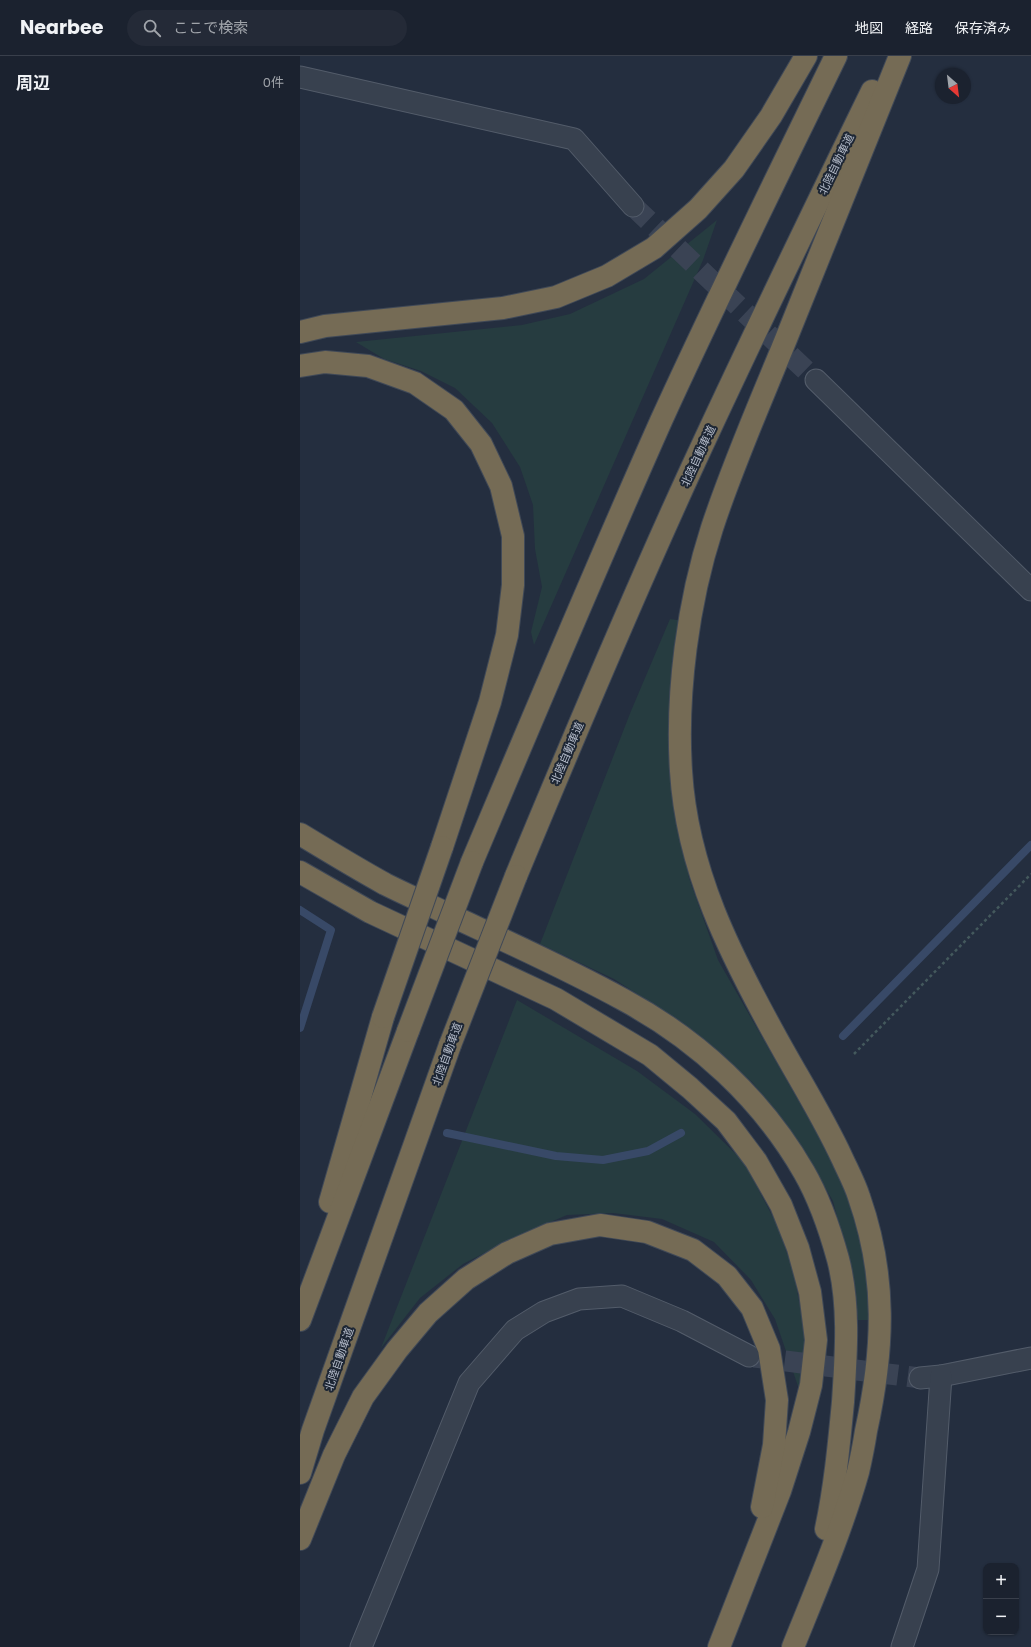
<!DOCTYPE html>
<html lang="ja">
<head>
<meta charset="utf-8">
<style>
	body { margin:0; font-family:Poppins,"Noto Sans JP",sans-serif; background:#242a37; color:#f1f3f6 }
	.controls { position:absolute; right:12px; bottom:12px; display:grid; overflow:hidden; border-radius:8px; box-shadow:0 1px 3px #0004 }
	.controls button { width:36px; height:36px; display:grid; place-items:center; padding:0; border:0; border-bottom:1px solid #393f4b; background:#1b222f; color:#f1f3f6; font:20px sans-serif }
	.compass { position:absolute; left:635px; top:12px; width:36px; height:36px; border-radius:50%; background:#1b222f; box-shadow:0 1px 3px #0004; rotate:152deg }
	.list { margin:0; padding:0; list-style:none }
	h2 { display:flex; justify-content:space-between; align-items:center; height:52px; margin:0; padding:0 16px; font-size:17px }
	h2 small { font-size:13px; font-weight:400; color:#a0a4aa }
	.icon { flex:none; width:22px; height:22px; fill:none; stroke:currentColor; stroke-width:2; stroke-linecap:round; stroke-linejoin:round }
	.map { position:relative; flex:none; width:731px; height:1591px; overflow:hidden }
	header { display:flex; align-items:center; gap:24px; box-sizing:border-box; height:56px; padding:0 20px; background:#1b222f; border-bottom:1px solid #393f4b }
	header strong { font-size:19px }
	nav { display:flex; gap:22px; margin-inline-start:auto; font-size:14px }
	.search { width:280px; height:36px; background:#242a37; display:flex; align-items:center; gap:10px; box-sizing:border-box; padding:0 14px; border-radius:22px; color:#a0a4aa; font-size:15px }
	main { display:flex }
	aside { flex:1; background:#1b222f }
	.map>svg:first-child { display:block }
	.green { fill:#263c40 }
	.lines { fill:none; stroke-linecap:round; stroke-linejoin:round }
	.stream { stroke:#384967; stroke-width:8 }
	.street-tunnel { stroke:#3a4354; stroke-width:21; stroke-dasharray:21 10; stroke-linecap:butt }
	.street-casing { stroke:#535c6a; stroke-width:23 }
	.highway-casing { stroke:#404957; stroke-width:24 }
	.path { stroke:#44595d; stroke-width:2.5; stroke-dasharray:3 3; stroke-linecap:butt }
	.street { stroke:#38414f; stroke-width:21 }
	.highway { stroke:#756b55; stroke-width:22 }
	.highway-bridge-casing { stroke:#404957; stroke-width:24; stroke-linecap:butt }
	.highway-bridge { stroke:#756b55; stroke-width:22 }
	.labels { text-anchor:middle; stroke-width:4; stroke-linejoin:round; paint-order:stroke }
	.street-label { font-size:11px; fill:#b5bcca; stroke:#1d2634 }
</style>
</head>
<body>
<header>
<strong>Nearbee</strong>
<div class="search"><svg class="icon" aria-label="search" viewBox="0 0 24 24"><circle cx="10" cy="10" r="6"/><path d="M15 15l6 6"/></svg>ここで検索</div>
<nav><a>地図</a><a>経路</a><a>保存済み</a></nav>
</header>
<main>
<aside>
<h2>周辺<small>0件</small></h2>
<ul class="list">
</ul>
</aside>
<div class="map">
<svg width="731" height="1591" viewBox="0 0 731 1591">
	<rect width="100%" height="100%" fill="#242e3f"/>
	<!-- green -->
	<g class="green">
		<polygon points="417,164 403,204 234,589 231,576 242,531 235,493 233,449 220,411 192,367 155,332 121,315 84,303 56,286 222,269 270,258 344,223"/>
		<polygon points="370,563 384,565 370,638 376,742 389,822 418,904 534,1107 557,1159 565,1206 571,1264 558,1264 548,1203 533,1145 496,1082 452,1026 376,963 314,923 240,888 331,655"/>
		<polygon points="217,944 337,1015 395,1058 444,1106 477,1169 494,1217 505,1279 501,1339 475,1263 451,1224 414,1186 362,1163 313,1157 267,1159 220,1179 163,1208 120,1242 81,1292"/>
	</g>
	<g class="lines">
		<!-- stream -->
		<g class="stream">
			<polyline points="0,854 31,874 0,972"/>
			<polyline points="543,980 731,789"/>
			<polyline points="147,1077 256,1100 303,1104 348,1095 381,1077"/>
		</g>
		<!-- street-tunnel -->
		<g class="street-tunnel">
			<polyline points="333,150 516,324"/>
			<polyline points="454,1301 620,1322"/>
		</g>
		<defs>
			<g id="street">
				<polyline points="0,21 274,83 333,150"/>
				<polyline points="516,324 731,534"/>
				<polyline points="620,1322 641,1320 731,1302"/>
				<polyline points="61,1591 169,1327 215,1274 244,1256 279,1243 322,1240 382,1265 449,1300"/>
				<polyline points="602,1591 628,1513 641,1320"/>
			</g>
			<g id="highway">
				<polyline points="0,276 25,270 203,252 256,241 307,220 354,192 398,153 434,113 471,60 506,0"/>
				<polyline points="0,310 25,306 68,310 115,327 154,354 181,388 201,430 213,480 213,529 207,579 190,646 142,791"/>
				<path d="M0,778c28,17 56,34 85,50 22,11 45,21 67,32 58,27 116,53 172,84 74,40 138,99 180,172 15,26 26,58 34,87 12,46 8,96 5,143 -4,42 -8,85 -17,127"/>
				<path d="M172,806c62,-147 124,-295 189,-441 56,-123 116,-244 175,-365"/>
				<polyline points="0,816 70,856 256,943 350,999 390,1032 426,1065 456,1105 481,1149 498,1192 510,1236 516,1284 511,1329 499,1376 480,1435 419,1591"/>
				<path d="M216,820c56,-135 112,-269 173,-402 59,-128 121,-256 183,-383"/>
				<polyline points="30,1146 83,961"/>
				<polyline points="0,1264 108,975"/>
				<polyline points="0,1417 13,1374 150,989"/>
				<polyline points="0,1483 34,1399 63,1341 97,1294 128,1257 166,1223 207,1197 250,1178 300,1169 347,1176 393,1194 427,1220 452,1252 469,1293 477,1344 474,1389 462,1451"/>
				<path d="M493,1591c23,-57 48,-115 65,-175 3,-13 6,-28 8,-41 18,-82 21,-154 -7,-234 -4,-13 -11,-26 -17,-39 -19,-41 -43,-79 -65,-119 -47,-85 -90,-169 -96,-268 -5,-78 7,-169 31,-243 21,-64 49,-127 74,-189 38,-95 76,-189 114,-283"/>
			</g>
		</defs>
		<!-- street casing -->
		<use href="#street" class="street-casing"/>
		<!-- highway casing -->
		<use href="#highway" class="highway-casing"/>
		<!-- path -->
		<polyline class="path" points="554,998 731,818"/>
		<!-- street -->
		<use href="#street" class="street"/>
		<!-- highway -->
		<use href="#highway" class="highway"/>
		<defs>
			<g id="highway-bridge">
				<polyline points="83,961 142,791"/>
				<polyline points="108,975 172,806"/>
				<polyline points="150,989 216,820"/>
			</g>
		</defs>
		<!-- highway-bridge casing -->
		<use href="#highway-bridge" class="highway-bridge-casing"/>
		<!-- highway-bridge -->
		<use href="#highway-bridge" class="highway-bridge"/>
	</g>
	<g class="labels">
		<!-- street labels -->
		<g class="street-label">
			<text transform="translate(536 108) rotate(-64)" y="4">北陸自動車道</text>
			<text transform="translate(398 400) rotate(-65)" y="4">北陸自動車道</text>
			<text transform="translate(267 697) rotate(-67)" y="4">北陸自動車道</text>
			<text transform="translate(147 998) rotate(-70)" y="4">北陸自動車道</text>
			<text transform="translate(39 1303) rotate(-71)" y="4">北陸自動車道</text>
		</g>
	</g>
</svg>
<div class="controls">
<button>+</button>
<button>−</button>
</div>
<svg class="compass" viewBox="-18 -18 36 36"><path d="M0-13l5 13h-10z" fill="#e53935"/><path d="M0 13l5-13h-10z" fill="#a0a4aa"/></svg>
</div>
</main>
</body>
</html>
